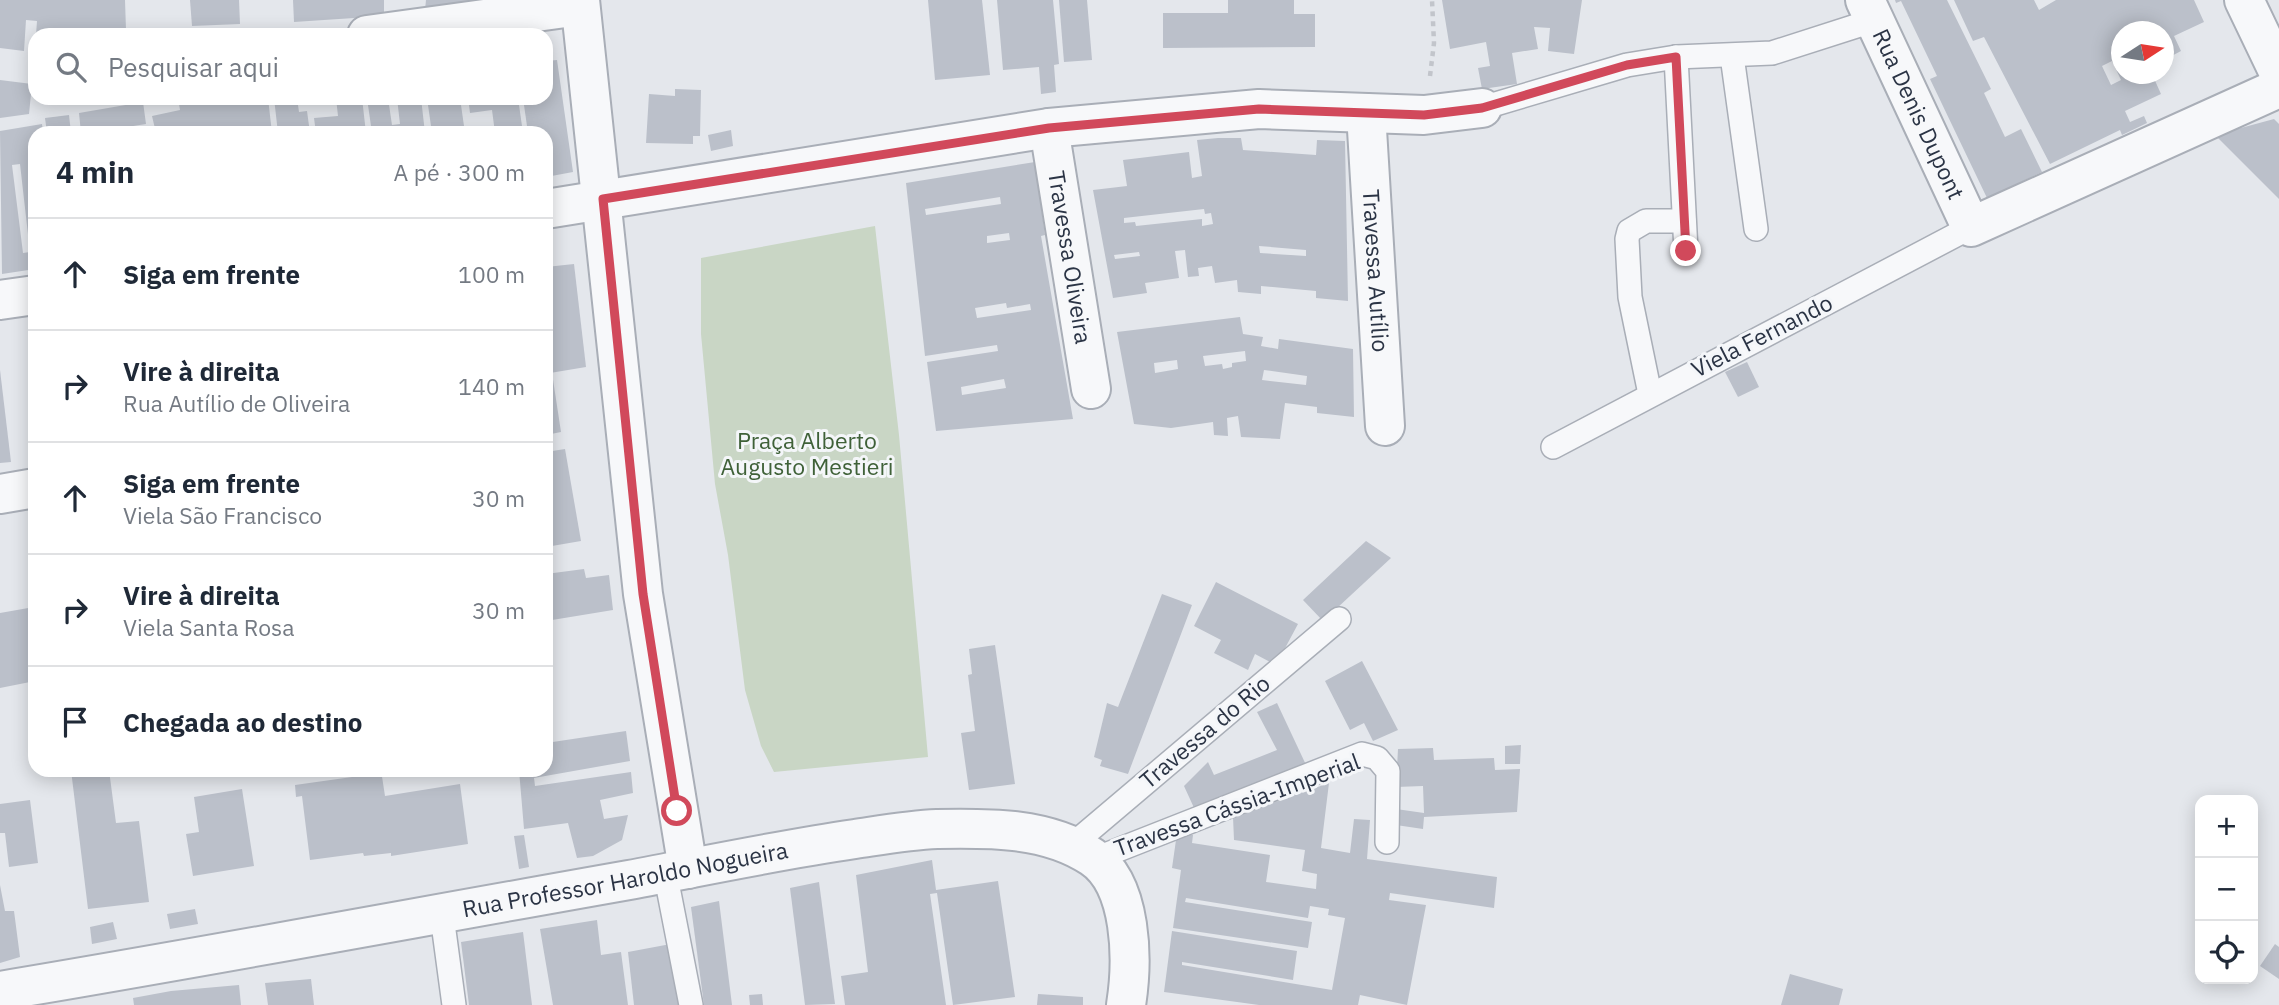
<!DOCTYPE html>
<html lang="pt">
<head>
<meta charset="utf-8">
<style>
	body { margin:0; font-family:"IBM Plex Sans",sans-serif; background:#f6f6f7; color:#1f2937 }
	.controls { position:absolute; right:21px; bottom:21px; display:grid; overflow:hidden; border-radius:14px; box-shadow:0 4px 18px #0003 }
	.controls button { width:63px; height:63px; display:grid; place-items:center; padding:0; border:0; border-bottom:2px solid #e0e1e3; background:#fff; color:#1f2937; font:35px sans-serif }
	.compass { position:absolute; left:2111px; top:21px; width:63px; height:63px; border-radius:50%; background:#fff; box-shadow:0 4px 18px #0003; rotate:78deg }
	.stop { position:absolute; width:21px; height:21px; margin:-16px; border:5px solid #d1495b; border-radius:50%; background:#fff }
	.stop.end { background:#d1495b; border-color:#fff; box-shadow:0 2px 7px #0008 }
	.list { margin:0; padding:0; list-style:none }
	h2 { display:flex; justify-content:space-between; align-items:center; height:91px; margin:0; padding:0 28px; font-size:30px }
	h2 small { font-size:23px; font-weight:400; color:#747a83 }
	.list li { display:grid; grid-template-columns:46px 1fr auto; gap:21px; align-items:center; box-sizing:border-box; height:112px; padding:0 28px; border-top:2px solid #e0e1e3 }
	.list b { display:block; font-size:26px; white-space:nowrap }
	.list p { margin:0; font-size:23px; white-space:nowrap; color:#747a83 }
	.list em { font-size:23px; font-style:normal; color:#747a83 }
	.icon { flex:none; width:38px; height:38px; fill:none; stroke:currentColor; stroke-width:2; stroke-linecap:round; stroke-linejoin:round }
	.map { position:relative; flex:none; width:2279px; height:1005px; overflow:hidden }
	.search { position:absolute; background:#fff; box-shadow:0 4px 18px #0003; left:28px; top:28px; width:525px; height:77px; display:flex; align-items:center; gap:18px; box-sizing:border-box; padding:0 24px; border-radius:21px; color:#747a83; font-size:26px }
	.panel { position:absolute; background:#fff; box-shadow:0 4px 18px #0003; left:28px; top:126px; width:525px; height:651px; border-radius:21px }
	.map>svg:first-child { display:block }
	.green { fill:#c9d6c5 }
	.building { fill:#bbc0ca; fill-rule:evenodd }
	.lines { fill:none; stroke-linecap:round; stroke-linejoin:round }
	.service-casing { stroke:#a9aeb7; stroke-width:26 }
	.minor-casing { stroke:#a9aeb7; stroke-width:42 }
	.path { stroke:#c2c5cb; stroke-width:4.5; stroke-dasharray:5 5; stroke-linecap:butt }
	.service { stroke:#f7f8fa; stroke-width:23 }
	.minor { stroke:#f7f8fa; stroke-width:38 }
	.route { stroke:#d1495b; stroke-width:9 }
	.labels { text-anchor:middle; stroke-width:6; stroke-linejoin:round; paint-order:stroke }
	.street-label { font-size:23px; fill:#2b3445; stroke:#f4f6f9 }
	.park-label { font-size:23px; fill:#3f6138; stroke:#f4f6f9 }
</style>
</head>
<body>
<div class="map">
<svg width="2279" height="1005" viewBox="0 0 2279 1005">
	<rect width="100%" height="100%" fill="#e4e7ec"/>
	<!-- green -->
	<polygon class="green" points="875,226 899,435 928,757 774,772 761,746 745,690 728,555 715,484 701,334 701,258"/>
	<!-- building -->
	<g class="building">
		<polygon points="0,0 125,0 126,30 36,35 37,21 26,20 24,51 0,48"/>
		<polygon points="190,0 239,0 240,24 192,26"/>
		<polygon points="293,0 384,0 384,16 294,22"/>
		<polygon points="426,0 489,0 425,10"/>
		<polygon points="928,0 982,0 990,75 935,80"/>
		<polygon points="997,0 1053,0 1059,64 1054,65 1056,92 1041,94 1039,67 1003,70"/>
		<polygon points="1059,0 1087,0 1092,60 1064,62"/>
		<polygon points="1228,0 1294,0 1294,14 1315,14 1315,47 1163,48 1163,13 1228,13"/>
		<polygon points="1442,0 1582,0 1574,54 1548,51 1550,28 1534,27 1538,49 1512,53 1517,84 1482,89 1478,68 1490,66 1486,42 1450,49"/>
		<polygon points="1895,0 1947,0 1991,89 1984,93 2005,137 2021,129 2042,172 1987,198 1930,79 1937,76 1901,1 1896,3"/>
		<path d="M1954,0h80l5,10 17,-10h138l10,22 -30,14 7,15 -17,9v-28h-42v42h30l9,20 -36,17 5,11 14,-6 3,7 -25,12 -2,-5 -70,34 -66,-127 -11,4zM2112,61l9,19 -10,5 -9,-19z"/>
		<polygon points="557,60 573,172 546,177 546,133 528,133 523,98 546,98 546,61"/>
		<polygon points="0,80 32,84 29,114 0,118"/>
		<polygon points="675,89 701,90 700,136 693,136 693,144 646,143 649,94 675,96"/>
		<polygon points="178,98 268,98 272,133 156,133 152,116 180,110"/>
		<polygon points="274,98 297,98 299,112 307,111 310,133 278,133"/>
		<polygon points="336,98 362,98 366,133 316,133 314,118 338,116"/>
		<polygon points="367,98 388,98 392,125 400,124 397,98 421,98 425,133 372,133"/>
		<polygon points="427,98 518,98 523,133 495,133 492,110 470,113 469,105 461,105 465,133 432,133"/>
		<polygon points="143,102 146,124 114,129 115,133 81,133 79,113"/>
		<polygon points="69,115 71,133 47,133 45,118"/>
		<polygon points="2274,119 2279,124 2279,199 2215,135"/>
		<path d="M42,124l1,9h-8v136l-33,5 -2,-143zM20,164l10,88 -7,1 -11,-88z"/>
		<polygon points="731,130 733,146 711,151 708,135"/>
		<path d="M1218,138h23l2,12 73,5 1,-15 28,1 3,160 -32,-3v-7l-55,-5v8l-23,-2 -1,-12 -22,3 -3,-17 -14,2 1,8 -11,1 -3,-27 -10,1 4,27 -34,5 2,10 -34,5 -20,-108 34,-4 -4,-26 66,-8 3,26 10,-2 -5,-36zM1204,209l1,5 6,-1 2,11 -11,2v-7l-66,7 -1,-4 -11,1v-5zM1259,246l47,4v6l-46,-3zM1139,252l1,4 -25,3 -1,-4z"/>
		<path d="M1035,162l10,73 -4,1 32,183 -137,12 -9,-69 71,-11 -1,-6 -72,11 -19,-173zM1000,197l1,7 -75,11 -1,-6zM1009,233l1,7 -23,3v-7zM1006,303l1,5 23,-4 1,6 -54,8 -2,-10zM1004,379l2,9 -44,7 -1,-8z"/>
		<polygon points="574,264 586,367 550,373 546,335 546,267"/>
		<path d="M1240,317l3,17 20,3 -2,9 17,3 1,-10 74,10 1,68 -37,-4v-6l-32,-4 -5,36 -39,-2 -3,-21 -11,2 1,18 -14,-1 -1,-13 -42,6 -37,-4 -17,-92zM1245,351l1,10 -14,2v4l-9,2 -1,-5 -17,2 -2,-10zM1177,360l1,9 -23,4 -1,-10zM1264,370l43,6 -1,9 -44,-5z"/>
		<polygon points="1747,362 1759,387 1738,397 1725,372"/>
		<polygon points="0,370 11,462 0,463"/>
		<polygon points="552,373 561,432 546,435 546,374"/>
		<polygon points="565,449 581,541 546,547 546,452"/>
		<polygon points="1366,541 1391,558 1323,621 1303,600"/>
		<polygon points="584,569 586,578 609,575 613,610 546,621 546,574"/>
		<polygon points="1216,582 1298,624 1276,665 1255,654 1248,670 1214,653 1221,640 1194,626"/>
		<polygon points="1162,594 1192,605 1128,774 1100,766 1102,760 1094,757 1107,703 1118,707"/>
		<polygon points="34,607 35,681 0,688 0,613"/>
		<polygon points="995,645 1015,784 969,790 961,733 975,731 968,675 972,674 969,649"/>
		<polygon points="1362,661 1398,730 1373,741 1364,723 1350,730 1325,681"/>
		<polygon points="1277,703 1307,767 1195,810 1184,786 1208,762 1214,775 1277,750 1257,712"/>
		<polygon points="626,731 630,761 534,778 535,786 631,772 633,793 600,800 604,819 628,815 622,840 593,856 577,858 568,823 524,829 519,770 546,770 546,743"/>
		<polygon points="1521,745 1520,764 1505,764 1505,746"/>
		<polygon points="1433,748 1434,760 1494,758 1495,770 1520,769 1517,812 1424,817 1423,829 1396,825 1396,809 1424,813 1423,786 1396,787 1398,749"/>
		<polygon points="71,770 109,770 116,823 139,821 149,902 88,909"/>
		<polygon points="381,770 385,796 460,784 468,844 391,856 391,853 364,856 363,853 310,860 302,796 296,797 295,785 352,777 351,773"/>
		<polygon points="1329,783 1321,848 1350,853 1354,819 1370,820 1367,859 1497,877 1494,908 1390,893 1389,900 1426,905 1407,1005 1360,995 1358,1005 1259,1005 1164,992 1172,931 1297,951 1293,980 1182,962 1182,965 1332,990 1345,918 1328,915 1329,909 1310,906 1308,918 1186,898 1185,902 1312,922 1308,948 1173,928 1181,870 1172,868 1177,833 1193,835 1192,843 1270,855 1266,882 1316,889 1317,874 1302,871 1305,850 1234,840 1233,817"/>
		<polygon points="242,789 254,866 193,876 186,834 199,832 194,797"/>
		<polygon points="30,800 38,863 9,867 5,833 0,833 0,804"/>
		<polygon points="524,835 529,867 519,869 514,836"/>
		<polygon points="932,860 936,890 998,881 1015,997 953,1005 937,893 930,894 946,1005 845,1005 841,976 868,972 856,875"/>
		<polygon points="819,882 835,1004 805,1005 790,888"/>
		<polygon points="0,885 5,911 14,911 20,957 0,963"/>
		<polygon points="719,901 732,1005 704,1005 691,907"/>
		<polygon points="195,909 198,924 170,929 167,914"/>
		<polygon points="597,920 601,955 621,952 628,1005 553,1005 540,929"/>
		<polygon points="113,922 117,939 92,944 90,927"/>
		<polygon points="523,932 532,1005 469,1005 461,942"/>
		<polygon points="676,943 683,1005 634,1005 628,952"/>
		<polygon points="2275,944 2279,947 2279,979 2260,966"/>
		<polygon points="1790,974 1843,989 1839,1005 1781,1005"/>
		<polygon points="311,979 314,1005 268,1005 265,983"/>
		<polygon points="239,985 241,1005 134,1005 133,998 171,991"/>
		<polygon points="762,994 763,1005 750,1005 749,995"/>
		<polygon points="1038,994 1083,997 1083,1005 1037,1005"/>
	</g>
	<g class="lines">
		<defs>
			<g id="service">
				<polyline points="1732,56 1756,229"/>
				<polyline points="1676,57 1686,251"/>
				<polyline points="1482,108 1627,65 1676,57 1772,53 1875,20"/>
				<polyline points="1650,394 1630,297 1627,239 1629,231 1646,221 1684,221"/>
				<polyline points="1553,447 1971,227"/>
				<polyline points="1071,846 1339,619"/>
				<polyline points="1095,859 1362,754 1377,758 1388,771 1387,842"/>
				<polyline points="665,872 691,1005"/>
				<polyline points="442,916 454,1005"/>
			</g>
			<g id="minor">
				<polyline points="580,0 643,594 688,869"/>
				<path id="s1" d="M1865,0l106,227 308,-139"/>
				<polyline points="2244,0 2279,73"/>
				<polyline points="367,35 580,6"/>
				<path id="s2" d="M1366,113l19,313"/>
				<path id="s3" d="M1049,128l42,261"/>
				<polyline points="546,209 1049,128 1259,109 1424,115 1482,108"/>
				<polyline points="0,300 35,295"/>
				<polyline points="0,494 35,488"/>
				<path id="s4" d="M0,991c210,-35 419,-74 629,-111 75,-14 150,-30 226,-41 27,-4 55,-9 82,-10 52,-1 110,-2 155,28 41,27 41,104 34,148"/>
			</g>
		</defs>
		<!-- service casing -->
		<use href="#service" class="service-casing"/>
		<!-- minor casing -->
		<use href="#minor" class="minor-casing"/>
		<!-- path -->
		<polyline class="path" points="1430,76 1434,43 1432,0"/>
		<!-- service -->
		<use href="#service" class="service"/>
		<!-- minor -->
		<use href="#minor" class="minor"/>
	</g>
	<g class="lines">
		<!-- route -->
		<polyline class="route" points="677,811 643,594 603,199 1049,128 1259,109 1424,115 1482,108 1627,65 1676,57 1686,251"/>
	</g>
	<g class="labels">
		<!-- street labels -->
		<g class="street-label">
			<text dy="8" stroke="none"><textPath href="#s1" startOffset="126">Rua Denis Dupont</textPath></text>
			<text dy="8" stroke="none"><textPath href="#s3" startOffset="131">Travessa Oliveira</textPath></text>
			<text dy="8" stroke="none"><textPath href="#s2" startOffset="158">Travessa Autílio</textPath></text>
			<text transform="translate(1762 336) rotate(-27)" y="8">Viela Fernando</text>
			<text transform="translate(1205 732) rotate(-40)" y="8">Travessa do Rio</text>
			<text transform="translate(1237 805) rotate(-20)" y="8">Travessa Cássia-Imperial</text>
			<text dy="8" stroke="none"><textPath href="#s4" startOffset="635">Rua Professor Haroldo Nogueira</textPath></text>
		</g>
		<!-- park labels -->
		<g class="park-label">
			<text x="807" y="449">Praça Alberto<tspan x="807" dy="26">Augusto Mestieri</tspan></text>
		</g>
	</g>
</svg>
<div class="controls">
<button>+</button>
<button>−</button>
<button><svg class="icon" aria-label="locate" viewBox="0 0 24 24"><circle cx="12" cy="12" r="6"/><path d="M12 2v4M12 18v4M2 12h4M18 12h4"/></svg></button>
</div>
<svg class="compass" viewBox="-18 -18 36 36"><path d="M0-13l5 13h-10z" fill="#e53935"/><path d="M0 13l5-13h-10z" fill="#747a83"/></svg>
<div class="stop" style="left:677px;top:811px"></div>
<div class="stop end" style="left:1686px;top:251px"></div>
<div class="search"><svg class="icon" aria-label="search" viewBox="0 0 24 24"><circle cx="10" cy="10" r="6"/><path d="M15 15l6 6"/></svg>Pesquisar aqui</div>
<section class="panel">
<h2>4 min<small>A pé · 300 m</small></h2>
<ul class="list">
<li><svg class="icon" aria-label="ahead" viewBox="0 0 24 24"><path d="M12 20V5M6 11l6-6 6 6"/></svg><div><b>Siga em frente</b></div><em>100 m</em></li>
<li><svg class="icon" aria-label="right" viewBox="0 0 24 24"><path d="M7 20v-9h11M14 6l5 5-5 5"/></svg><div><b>Vire à direita</b><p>Rua Autílio de Oliveira</p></div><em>140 m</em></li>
<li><svg class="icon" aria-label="ahead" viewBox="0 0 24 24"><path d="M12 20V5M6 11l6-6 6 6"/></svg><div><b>Siga em frente</b><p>Viela São Francisco</p></div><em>30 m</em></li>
<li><svg class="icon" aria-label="right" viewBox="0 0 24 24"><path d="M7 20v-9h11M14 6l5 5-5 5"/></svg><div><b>Vire à direita</b><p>Viela Santa Rosa</p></div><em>30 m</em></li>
<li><svg class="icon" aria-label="arrive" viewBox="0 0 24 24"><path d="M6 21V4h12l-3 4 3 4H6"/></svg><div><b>Chegada ao destino</b></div></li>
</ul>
</section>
</div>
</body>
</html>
